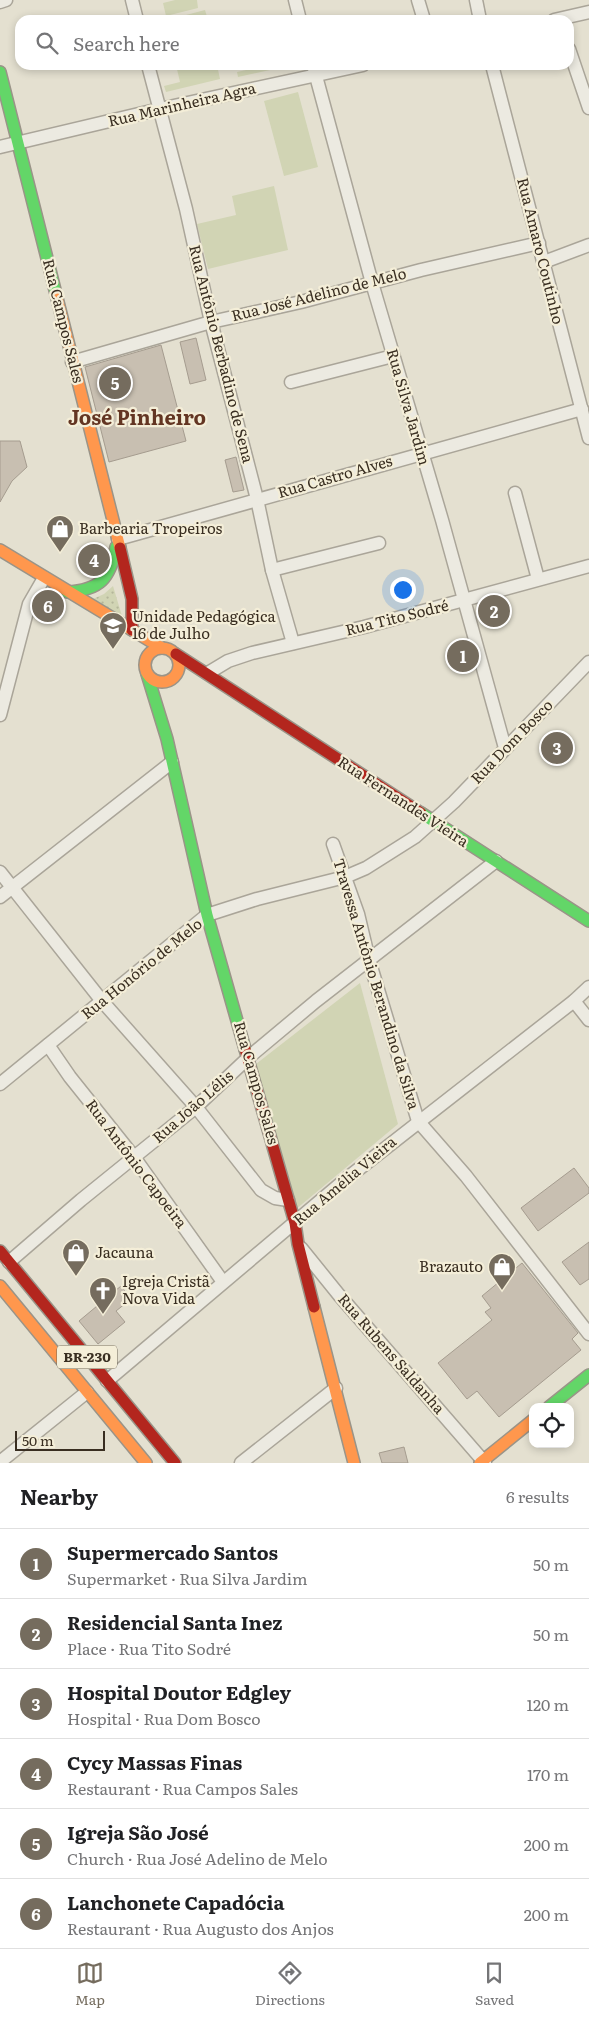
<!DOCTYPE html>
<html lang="en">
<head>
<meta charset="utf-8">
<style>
	body { margin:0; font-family:Literata,serif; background:#f2f2f2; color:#202124 }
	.controls { position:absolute; right:15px; bottom:15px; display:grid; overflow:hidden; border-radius:10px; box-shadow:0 2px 8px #0003 }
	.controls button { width:45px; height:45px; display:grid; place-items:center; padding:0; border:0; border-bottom:1px solid #e0e0e0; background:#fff; color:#202124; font:25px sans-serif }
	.scale { position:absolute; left:15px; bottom:12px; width:90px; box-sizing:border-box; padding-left:5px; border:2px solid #392e21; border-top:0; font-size:14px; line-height:18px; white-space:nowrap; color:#392e21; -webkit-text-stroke:4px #f4eed8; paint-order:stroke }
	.you { position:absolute; left:402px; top:589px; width:18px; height:18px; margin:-12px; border:4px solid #fff; border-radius:50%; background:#1a73e8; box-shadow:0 0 0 8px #1a73e833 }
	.badge { display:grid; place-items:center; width:32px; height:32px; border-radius:50%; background:#756c5e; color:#fff; font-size:16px; font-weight:700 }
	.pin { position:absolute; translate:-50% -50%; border:2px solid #fff; box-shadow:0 1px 5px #0006 }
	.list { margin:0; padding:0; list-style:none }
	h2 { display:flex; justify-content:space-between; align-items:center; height:65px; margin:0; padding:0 20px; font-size:21px }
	h2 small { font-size:16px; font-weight:400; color:#757577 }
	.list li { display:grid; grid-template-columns:32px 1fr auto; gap:15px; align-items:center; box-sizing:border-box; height:70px; padding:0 20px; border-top:1px solid #e0e0e0 }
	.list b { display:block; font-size:19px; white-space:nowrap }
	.list p { margin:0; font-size:16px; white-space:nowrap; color:#757577 }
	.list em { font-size:16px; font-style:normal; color:#757577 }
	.icon { flex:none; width:28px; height:28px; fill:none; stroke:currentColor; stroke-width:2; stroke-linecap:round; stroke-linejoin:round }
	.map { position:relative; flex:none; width:589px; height:1463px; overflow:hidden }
	.search { position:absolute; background:#fff; box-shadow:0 2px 8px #0003; left:15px; right:15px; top:15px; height:55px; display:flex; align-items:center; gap:12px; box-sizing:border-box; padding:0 18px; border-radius:15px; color:#757577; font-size:19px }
	.sheet { height:485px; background:#fff }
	nav { display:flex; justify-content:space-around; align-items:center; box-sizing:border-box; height:70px; border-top:1px solid #e0e0e0; background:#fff; font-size:14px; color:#757577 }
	nav a { display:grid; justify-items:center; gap:2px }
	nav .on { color:#756c5e }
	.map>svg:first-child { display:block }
	.green { fill:#d1d4b4 }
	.park { fill:url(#park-dots) }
	.building { fill:#c8bfb1; stroke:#a59c8f }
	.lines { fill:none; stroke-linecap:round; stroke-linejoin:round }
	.street-casing { stroke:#aaa599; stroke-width:15 }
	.fast-casing { stroke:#9a9488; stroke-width:14 }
	.slow-casing { stroke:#9a9488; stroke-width:14 }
	.jam-casing { stroke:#9a9488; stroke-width:14 }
	.street { stroke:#eceae1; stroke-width:12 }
	.fast { stroke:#63d668; stroke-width:11 }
	.slow { stroke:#ff974d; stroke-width:11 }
	.jam { stroke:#b3261e; stroke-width:11 }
	.labels { text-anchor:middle; stroke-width:4.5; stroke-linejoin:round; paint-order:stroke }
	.shield { fill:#f4eed8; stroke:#716858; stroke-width:1 }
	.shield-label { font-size:14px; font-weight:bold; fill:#392e21 }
	.street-label { font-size:15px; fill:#392e21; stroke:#f4eed8 }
	.poi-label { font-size:15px; fill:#392e21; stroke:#f4eed8; text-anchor:start }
	.district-label { font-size:20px; font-weight:bold; fill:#633522; stroke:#f4eed8 }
</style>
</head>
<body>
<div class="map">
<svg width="589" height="1463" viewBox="0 0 589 1463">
	<defs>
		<pattern id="park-dots" width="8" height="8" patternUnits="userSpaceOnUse" patternTransform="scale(1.25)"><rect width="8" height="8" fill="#d1d4b4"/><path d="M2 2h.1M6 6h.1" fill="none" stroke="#b4b69a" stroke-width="1.8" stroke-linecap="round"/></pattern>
	</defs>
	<rect width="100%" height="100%" fill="#e4e0d0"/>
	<!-- green -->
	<g class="green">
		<polygon points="175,0 197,0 198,8 166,16 163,3"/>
		<polygon points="205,10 208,20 167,20"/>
		<polygon points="176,65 217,65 220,79 166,92 164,86 180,82"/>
		<polygon points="269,65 270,70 238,77 237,72"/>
		<polygon points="298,92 318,167 284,176 264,101"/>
		<polygon points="274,186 288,250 208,269 197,224 236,215 232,196"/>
		<polygon points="360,983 398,1124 295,1210 256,1064"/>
	</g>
	<!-- park -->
	<polygon class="park" points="113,586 122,616 93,599 104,594"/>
	<!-- building -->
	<g class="building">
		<polygon points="196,338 206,380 190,384 180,342"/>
		<polygon points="161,345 186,441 109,462 85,367"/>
		<polygon points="0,441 20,441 27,467 12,481 0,502"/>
		<polygon points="236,457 244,490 233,492 225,460"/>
		<polygon points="507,601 511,612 480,620 477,609"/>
		<polygon points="574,1168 589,1188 589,1193 538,1231 521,1208"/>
		<polygon points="589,1242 589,1279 580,1285 562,1262"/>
		<polygon points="522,1263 578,1333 572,1339 581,1350 499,1417 477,1391 467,1399 438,1363 492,1320 485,1312 491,1308 482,1296"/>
		<polygon points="121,1286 131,1299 116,1311 125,1322 98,1344 79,1321"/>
		<polygon points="404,1447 408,1463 382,1463 379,1453"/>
	</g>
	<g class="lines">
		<defs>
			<g id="street">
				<polyline points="132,0 137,20"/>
				<polyline points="295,0 300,20"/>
				<polyline points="418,0 424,20"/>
				<polyline points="476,0 480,20"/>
				<polyline points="0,2 6,0"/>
				<polyline points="554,20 589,12"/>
				<polyline points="569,49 589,108"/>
				<polyline points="148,65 186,209 211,322 257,499 272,570 293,643"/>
				<polyline points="313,65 372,283 442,520 505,748"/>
				<polyline points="492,65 589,438"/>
				<polyline points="0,147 160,109 363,65"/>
				<polyline points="544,262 589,245"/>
				<polyline points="72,362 211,322 301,302 421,270 539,243"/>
				<polyline points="291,382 393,356"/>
				<polyline points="515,493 538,579"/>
				<polyline points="118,539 582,409"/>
				<polyline points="272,570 379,543"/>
				<polyline points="208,673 228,661 252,653 364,627 589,566"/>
				<polyline points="0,715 29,604 44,578"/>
				<polyline points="333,844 358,914 369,960 418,1121 466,1176 589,1334"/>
				<polyline points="0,872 102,1001 196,1107 261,1190 275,1198 288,1200"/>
				<polyline points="0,897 172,762"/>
				<polyline points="574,1001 589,1020"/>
				<polyline points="48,1045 70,1077 134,1157 223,1282"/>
				<polyline points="0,1084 207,915 257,899 345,877 366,868 415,837 454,802 589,662"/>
				<polyline points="301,1248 339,1295 485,1463"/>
				<polyline points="9,1262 81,1200 196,1107 249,1057 316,1001 496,861"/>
				<polyline points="107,1381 346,1179 574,1001 589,987"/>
				<polyline points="0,1462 87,1392"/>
				<polyline points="241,1463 336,1388"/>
			</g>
			<g id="fast">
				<polyline points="0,72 56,294"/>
				<path d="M67,592c33,-2 43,-13 49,-45"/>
				<polyline points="147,674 167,739 207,915 245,1049"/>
				<polyline points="421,813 589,921"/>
				<polyline points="549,1407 589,1375"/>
			</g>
			<g id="slow">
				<polyline points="56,294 120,548"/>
				<polyline points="0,550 162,648"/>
				<circle cx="162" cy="665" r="17"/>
				<polyline points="0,1286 146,1463"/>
				<polyline points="314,1307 354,1463"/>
				<polyline points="480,1463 533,1420"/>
			</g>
			<g id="jam">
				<polyline points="120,548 132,599 132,630"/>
				<polyline points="176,654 421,813"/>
				<polyline points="245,1049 295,1223 298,1244 314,1307"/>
				<polyline points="0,1251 175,1463"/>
			</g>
		</defs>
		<!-- street casing -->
		<use href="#street" class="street-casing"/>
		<!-- fast casing -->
		<use href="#fast" class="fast-casing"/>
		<!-- slow casing -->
		<use href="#slow" class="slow-casing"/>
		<!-- jam casing -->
		<use href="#jam" class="jam-casing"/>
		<!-- street -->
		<use href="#street" class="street"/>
		<!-- fast -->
		<use href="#fast" class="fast"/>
		<!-- slow -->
		<use href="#slow" class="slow"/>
		<!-- jam -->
		<use href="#jam" class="jam"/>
	</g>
	<!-- icons -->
	<defs>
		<symbol id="shop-pin" viewBox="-11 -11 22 30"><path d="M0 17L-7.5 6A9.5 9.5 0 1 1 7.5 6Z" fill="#756c5e" stroke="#f4eed8"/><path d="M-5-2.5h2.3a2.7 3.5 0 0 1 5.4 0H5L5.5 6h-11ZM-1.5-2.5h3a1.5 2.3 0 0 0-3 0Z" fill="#fff"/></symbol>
		<symbol id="school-pin" viewBox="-11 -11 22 30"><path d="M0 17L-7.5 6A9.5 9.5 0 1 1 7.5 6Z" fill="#756c5e" stroke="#f4eed8"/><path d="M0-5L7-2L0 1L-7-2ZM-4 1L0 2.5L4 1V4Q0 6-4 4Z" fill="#fff"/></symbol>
		<symbol id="church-pin" viewBox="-11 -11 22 30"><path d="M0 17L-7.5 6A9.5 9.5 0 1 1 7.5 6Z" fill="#756c5e" stroke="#f4eed8"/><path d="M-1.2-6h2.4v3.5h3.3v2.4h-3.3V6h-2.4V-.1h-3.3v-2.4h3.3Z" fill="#fff"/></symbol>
	</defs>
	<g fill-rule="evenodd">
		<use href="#shop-pin" x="44" y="513" width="32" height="43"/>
		<use href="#school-pin" x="97" y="610" width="32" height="43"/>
		<use href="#shop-pin" x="60" y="1237" width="32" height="43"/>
		<use href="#shop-pin" x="486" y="1251" width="32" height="43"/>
		<use href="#church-pin" x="87" y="1275" width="32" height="43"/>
	</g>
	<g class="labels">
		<!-- shield labels -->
		<rect class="shield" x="57" y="1345.5" width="60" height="23" rx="4"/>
		<g class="shield-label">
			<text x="87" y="1362">BR-230</text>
		</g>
		<!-- street labels -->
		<g class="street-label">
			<text transform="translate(182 105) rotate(-13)" y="5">Rua Marinheira Agra</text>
			<text transform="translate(540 251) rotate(76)" y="5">Rua Amaro Coutinho</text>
			<text transform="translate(319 295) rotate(-14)" y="5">Rua José Adelino de Melo</text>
			<text transform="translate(63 321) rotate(76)" y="5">Rua Campos Sales</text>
			<text transform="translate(221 354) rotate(76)" y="5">Rua Antônio Berbadino de Sena</text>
			<text transform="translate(408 407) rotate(74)" y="5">Rua Silva Jardim</text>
			<text transform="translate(335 477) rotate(-16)" y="5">Rua Castro Alves</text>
			<text transform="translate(397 618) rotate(-14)" y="5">Rua Tito Sodré</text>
			<text transform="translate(512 742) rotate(-46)" y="5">Rua Dom Bosco</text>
			<text transform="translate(403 802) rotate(33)" y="5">Rua Fernandes Vieira</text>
			<text transform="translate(142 969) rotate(-39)" y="5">Rua Honório de Melo</text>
			<text transform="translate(376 984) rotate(73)" y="5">Travessa Antônio Berandino da Silva</text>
			<text transform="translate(256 1083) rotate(74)" y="5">Rua Campos Sales</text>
			<text transform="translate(193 1107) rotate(-41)" y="5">Rua João Lélis</text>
			<text transform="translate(136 1164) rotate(53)" y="5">Rua Antônio Capoeira</text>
			<text transform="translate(345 1181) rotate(-40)" y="5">Rua Amélia Vieira</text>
			<text transform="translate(391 1354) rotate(49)" y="5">Rua Rubens Saldanha</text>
		</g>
		<!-- poi labels -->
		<g class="poi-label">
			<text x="79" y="534">Barbearia Tropeiros</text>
			<text x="132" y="622">Unidade Pedagógica<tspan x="132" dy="17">16 de Julho</tspan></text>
			<text x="95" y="1258">Jacauna</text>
			<text x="483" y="1272" text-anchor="end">Brazauto</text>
			<text x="122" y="1287">Igreja Cristã<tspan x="122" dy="17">Nova Vida</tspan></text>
		</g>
		<!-- district labels -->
		<g class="district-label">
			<text x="137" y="425">José Pinheiro</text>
		</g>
	</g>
</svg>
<div class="controls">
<button><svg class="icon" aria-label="locate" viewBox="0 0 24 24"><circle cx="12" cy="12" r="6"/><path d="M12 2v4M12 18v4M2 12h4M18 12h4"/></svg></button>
</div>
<div class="scale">50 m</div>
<div class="you"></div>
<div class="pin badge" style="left:463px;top:656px">1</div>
<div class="pin badge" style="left:494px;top:611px">2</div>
<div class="pin badge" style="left:557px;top:748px">3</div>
<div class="pin badge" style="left:94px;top:560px">4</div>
<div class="pin badge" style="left:115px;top:383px">5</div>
<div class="pin badge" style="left:48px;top:606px">6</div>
<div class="search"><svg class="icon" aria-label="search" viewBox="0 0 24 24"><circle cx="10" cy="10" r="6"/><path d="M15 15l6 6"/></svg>Search here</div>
</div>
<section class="sheet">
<h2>Nearby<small>6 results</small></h2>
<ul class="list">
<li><span class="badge">1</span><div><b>Supermercado Santos</b><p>Supermarket · Rua Silva Jardim</p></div><em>50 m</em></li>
<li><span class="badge">2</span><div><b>Residencial Santa Inez</b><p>Place · Rua Tito Sodré</p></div><em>50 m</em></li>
<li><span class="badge">3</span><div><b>Hospital Doutor Edgley</b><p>Hospital · Rua Dom Bosco</p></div><em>120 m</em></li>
<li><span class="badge">4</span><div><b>Cycy Massas Finas</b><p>Restaurant · Rua Campos Sales</p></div><em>170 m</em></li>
<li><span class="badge">5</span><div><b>Igreja São José</b><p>Church · Rua José Adelino de Melo</p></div><em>200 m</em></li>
<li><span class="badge">6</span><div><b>Lanchonete Capadócia</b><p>Restaurant · Rua Augusto dos Anjos</p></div><em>200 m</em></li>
</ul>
</section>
<nav>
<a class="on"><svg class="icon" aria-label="map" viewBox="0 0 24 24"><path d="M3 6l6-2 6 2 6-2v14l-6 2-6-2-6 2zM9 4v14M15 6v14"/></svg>Map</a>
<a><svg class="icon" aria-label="directions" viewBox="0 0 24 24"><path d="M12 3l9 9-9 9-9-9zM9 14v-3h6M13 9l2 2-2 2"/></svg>Directions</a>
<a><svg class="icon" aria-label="saved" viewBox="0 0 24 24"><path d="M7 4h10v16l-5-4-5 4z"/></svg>Saved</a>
</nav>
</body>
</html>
